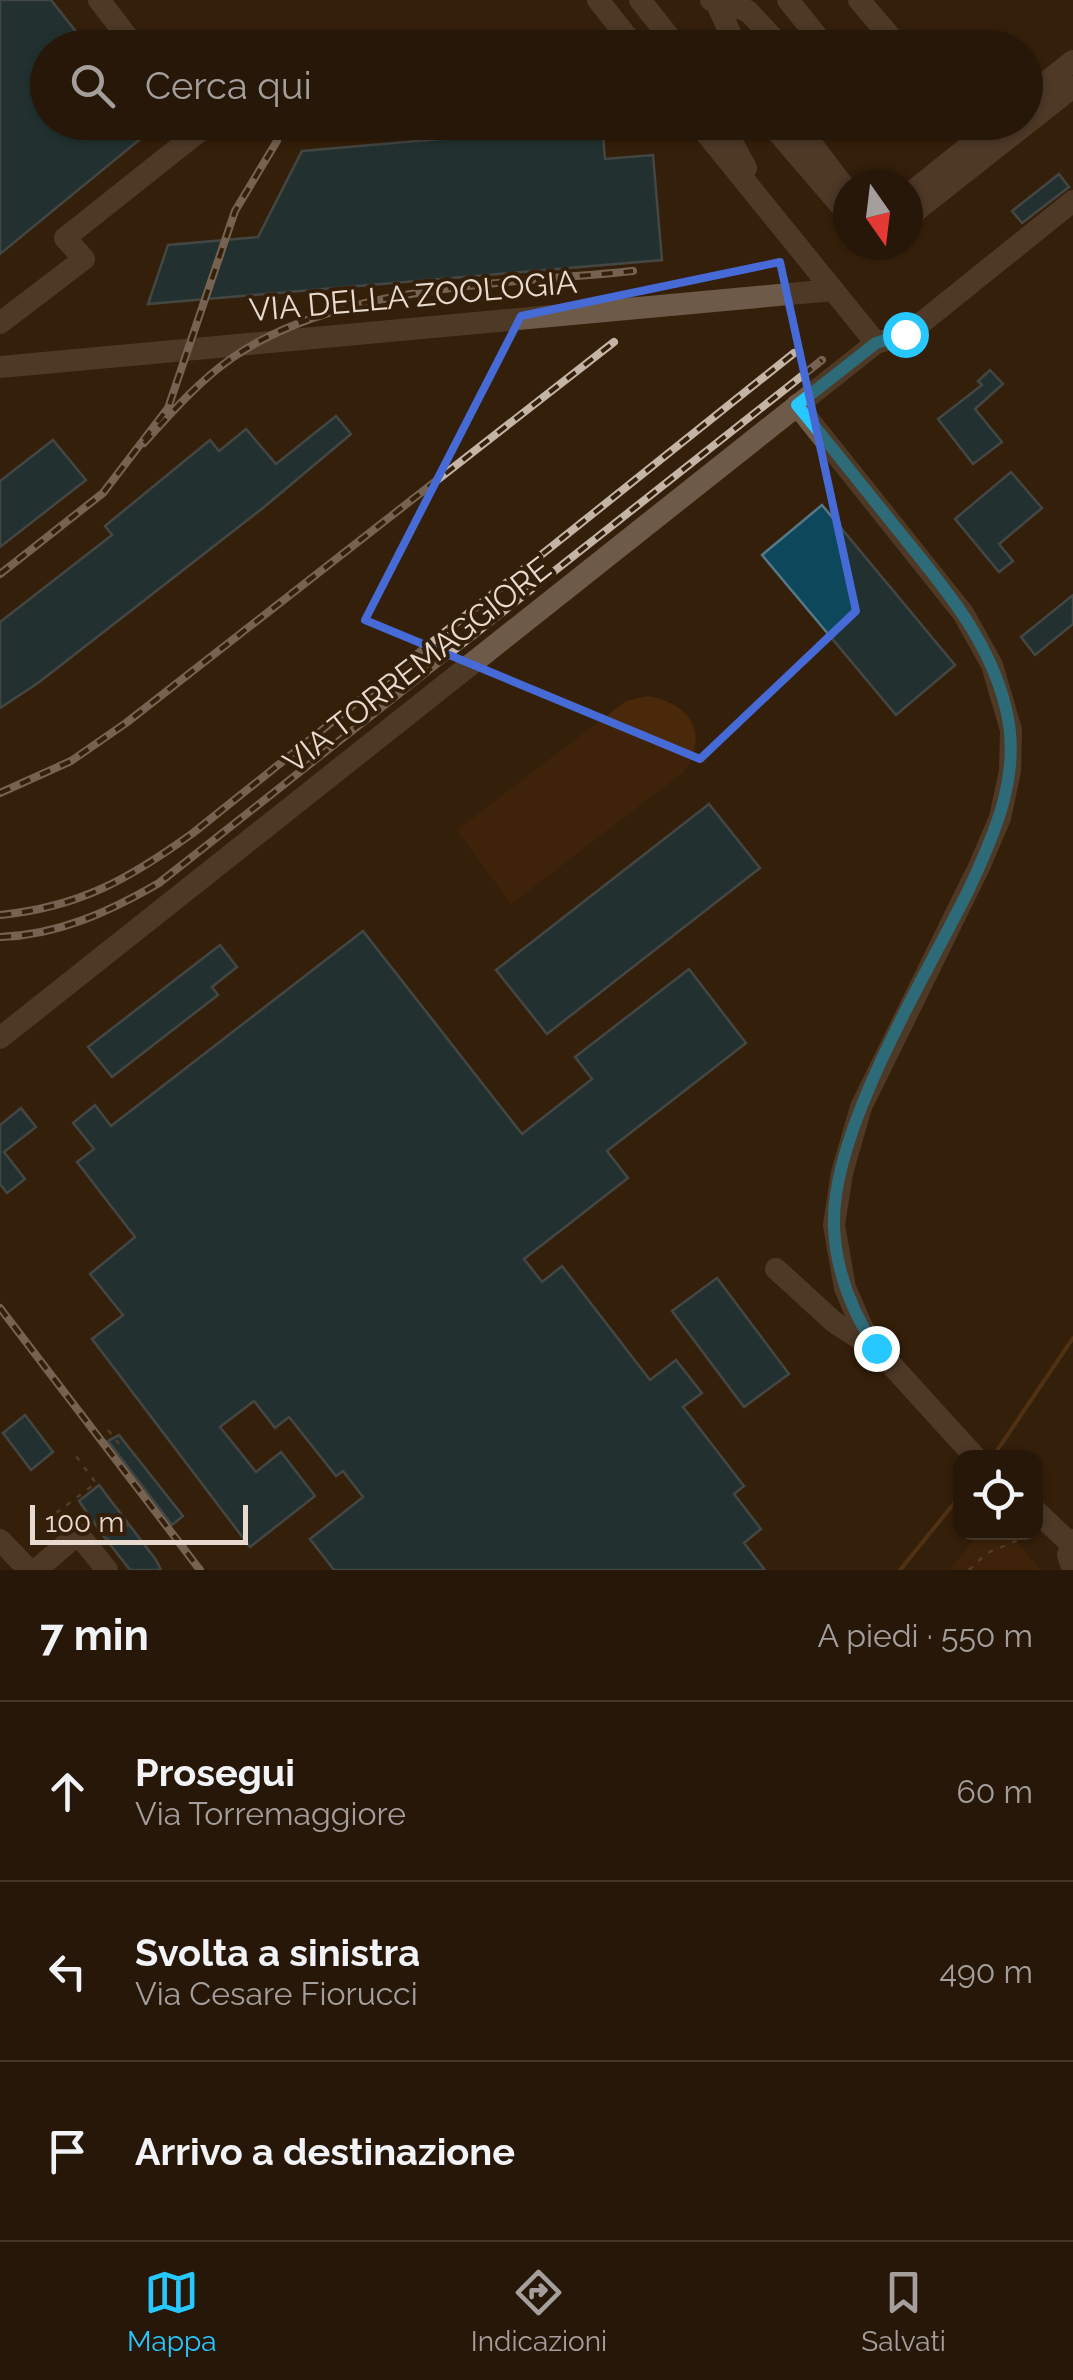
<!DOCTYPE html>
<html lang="it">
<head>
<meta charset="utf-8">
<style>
	body { margin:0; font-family:Raleway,sans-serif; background:#332416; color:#f1f3f6 }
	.controls { position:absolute; right:30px; bottom:30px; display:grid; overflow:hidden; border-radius:20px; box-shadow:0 2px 8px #0004 }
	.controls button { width:90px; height:90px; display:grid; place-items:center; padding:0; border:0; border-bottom:2px solid #433629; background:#271708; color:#f1f3f6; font:50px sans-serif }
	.compass { position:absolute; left:833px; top:170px; width:90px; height:90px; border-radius:50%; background:#271708; box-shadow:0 2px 8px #0004; rotate:166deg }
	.scale { position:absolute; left:30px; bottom:25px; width:218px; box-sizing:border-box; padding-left:10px; border:5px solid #e8dace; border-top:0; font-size:28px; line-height:35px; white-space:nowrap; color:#e8dace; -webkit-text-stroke:8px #341f0b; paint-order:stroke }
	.stop { position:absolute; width:30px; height:30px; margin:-22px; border:8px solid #27c8ff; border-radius:50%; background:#fff }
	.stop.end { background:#27c8ff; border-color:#fff; box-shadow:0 2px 10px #0008 }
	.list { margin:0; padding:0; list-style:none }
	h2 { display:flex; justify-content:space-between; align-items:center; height:130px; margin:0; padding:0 40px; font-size:42px }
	h2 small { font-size:32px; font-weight:400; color:#a49f9c }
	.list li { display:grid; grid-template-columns:65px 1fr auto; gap:30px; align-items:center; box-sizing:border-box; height:180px; padding:0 40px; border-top:2px solid #433629 }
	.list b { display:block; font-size:38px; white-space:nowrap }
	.list p { margin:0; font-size:32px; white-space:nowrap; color:#a49f9c }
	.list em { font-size:32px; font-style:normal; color:#a49f9c }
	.icon { flex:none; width:55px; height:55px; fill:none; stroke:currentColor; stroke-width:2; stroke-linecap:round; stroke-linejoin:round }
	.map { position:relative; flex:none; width:1073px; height:1570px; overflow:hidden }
	.search { position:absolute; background:#271708; box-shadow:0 2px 8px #0004; left:30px; right:30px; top:30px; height:110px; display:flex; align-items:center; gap:25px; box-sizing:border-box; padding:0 35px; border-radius:55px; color:#a49f9c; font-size:38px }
	.sheet { height:670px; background:#271708 }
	nav { display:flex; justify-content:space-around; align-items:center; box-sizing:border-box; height:140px; border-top:2px solid #433629; background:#271708; font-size:28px; color:#a49f9c }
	nav a { display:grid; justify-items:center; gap:5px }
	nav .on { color:#27c8ff }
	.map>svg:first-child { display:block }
	.green { fill:#492909 }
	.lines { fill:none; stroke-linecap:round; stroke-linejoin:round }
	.stream { stroke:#74481d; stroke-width:4 }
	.building { fill:#0d475c; stroke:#557786; stroke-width:2.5 }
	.path { stroke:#746150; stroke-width:2.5; stroke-dasharray:5 8; stroke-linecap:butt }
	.minor { stroke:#6e5a49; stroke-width:22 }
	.rail-casing { stroke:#c4b4a6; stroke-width:8 }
	.rail { stroke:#341f0b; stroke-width:4; stroke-dasharray:11; stroke-linecap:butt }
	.route { stroke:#27c8ff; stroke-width:12 }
	.marked { fill:none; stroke:#466ad6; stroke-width:8; stroke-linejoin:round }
	.labels { text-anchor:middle; stroke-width:8; stroke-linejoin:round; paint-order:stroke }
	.street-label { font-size:32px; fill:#e8dace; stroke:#341f0b }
</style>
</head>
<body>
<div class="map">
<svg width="1073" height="1570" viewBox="0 0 1073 1570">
	<rect width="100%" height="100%" fill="#341f0b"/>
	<!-- green -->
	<g class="green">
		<path d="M647,696c42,6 63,37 38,75l-174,133 -54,-74 169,-129z"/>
		<polygon points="980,1532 1008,1533 1041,1570 950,1570"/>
	</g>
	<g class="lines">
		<!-- stream -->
		<g class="stream">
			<polyline points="992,1458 1073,1338"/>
			<polyline points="900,1570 960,1496"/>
		</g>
	</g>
	<!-- building -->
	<g class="building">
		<polygon points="0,0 51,0 89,48 48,48 48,122 161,122 0,254"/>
		<polygon points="602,125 605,159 653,155 662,260 148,304 168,245 258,237 302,151"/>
		<polygon points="1059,174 1069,187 1022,223 1012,211"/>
		<polygon points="990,370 1003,384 975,409 1002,442 973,464 938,419 982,385 978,381"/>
		<polygon points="336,416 351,434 263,508 38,683 0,708 0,622 112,535 105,526 210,440 219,451 246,429 276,464"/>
		<polygon points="53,440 86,480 0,547 0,481"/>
		<polygon points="1011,472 1042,508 999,544 1013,561 999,572 955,519"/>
		<polygon points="822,505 955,665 896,715 762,555"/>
		<polygon points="1073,595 1073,624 1035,655 1021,637"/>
		<polygon points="709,804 760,868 547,1034 496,970"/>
		<polygon points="363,931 522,1134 592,1079 575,1057 689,969 746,1043 607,1151 628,1178 524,1259 542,1282 562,1266 650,1380 676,1360 702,1393 683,1407 744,1486 734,1494 761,1529 744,1543 765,1570 334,1570 310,1539 363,1497 343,1471 336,1476 289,1417 275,1428 254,1401 220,1427 256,1472 281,1452 315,1496 250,1547 92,1339 123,1315 90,1274 135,1237 77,1162 94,1149 73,1123 95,1105 111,1126"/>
		<polygon points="220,945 237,967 212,987 218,995 112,1077 88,1047"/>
		<polygon points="21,1108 36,1127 4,1152 25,1179 7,1193 0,1184 0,1125"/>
		<polygon points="717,1278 789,1374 744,1407 672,1311"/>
		<polygon points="25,1415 53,1452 31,1470 3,1433"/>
		<polygon points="119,1435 183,1516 172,1525 108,1441"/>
		<polygon points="99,1485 156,1560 161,1570 130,1570 102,1534 79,1501"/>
	</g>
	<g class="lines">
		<!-- path -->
		<g class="path">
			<polyline points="108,1430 119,1444"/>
			<polyline points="56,1513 96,1483 75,1455"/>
			<polyline points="105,1541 129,1524"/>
			<polyline points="969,1570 987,1553 1033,1534"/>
		</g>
		<!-- minor -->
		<g class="minor">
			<polyline points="99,0 136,48"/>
			<polyline points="598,0 636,48"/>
			<polyline points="640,0 678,48"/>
			<polyline points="711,0 748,11 782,48"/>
			<polyline points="715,0 737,48"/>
			<polyline points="788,0 816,35 816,41 808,48"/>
			<polyline points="859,0 900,48"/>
			<polyline points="1026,98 1073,61"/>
			<polyline points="697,122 876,343"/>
			<polyline points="721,122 746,168"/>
			<polyline points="769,122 848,214"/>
			<polyline points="795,122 848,192"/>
			<polyline points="908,195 999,122"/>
			<polyline points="908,217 1073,87"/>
			<polyline points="0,323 84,259 65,238 201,130 195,122"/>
			<polyline points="0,367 833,290"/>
			<polyline points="797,405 963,613 992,665 1011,730 1010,771 1000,818 979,867 861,1107 842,1173 834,1225 845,1288 862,1327 876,1348 976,1458"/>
			<polyline points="0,1038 876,343 898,337 920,324 1073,201"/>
			<polyline points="776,1269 834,1322 871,1346"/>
			<polyline points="1036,1511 1073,1546"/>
			<polyline points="0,1540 29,1570"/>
			<polyline points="36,1570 78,1534 107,1570"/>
			<polyline points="1073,1570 1068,1555 1073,1540"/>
		</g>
		<defs>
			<g id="rail">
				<path d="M144,443c27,-30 55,-62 88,-85 106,-74 275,-74 401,-87"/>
				<polyline points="0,574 103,493 168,408 235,211 277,141"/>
				<polyline points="0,793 71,761 126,723 614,342"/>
				<path d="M0,915c80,-8 129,-36 193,-82l601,-480"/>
				<path d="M0,937c58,-2 109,-25 159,-54l663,-523"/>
				<polyline points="0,1308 200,1570"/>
			</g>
		</defs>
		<!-- rail casing -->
		<use href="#rail" class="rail-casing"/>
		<!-- rail -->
		<use href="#rail" class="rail"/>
	</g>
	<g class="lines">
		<!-- route -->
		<path class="route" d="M876,1348c-24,-36 -40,-77 -42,-121 -4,-95 91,-249 134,-336 27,-57 54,-118 38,-182 -17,-71 -64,-124 -109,-180 -33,-41 -66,-83 -100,-124l79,-62 29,-9"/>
	</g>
	<!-- marked area -->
	<path d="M0 0H1073V1570H0ZM780,262l76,349 -156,148 -335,-139 156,-304z" fill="#341f0b" fill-opacity=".55" fill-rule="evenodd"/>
	<path class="marked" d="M780,262l76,349 -156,148 -335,-139 156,-304z"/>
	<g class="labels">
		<!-- street labels -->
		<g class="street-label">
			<text transform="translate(413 296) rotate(-5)" y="11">VIA DELLA ZOOLOGIA</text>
			<text transform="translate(417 665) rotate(-38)" y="11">VIA TORREMAGGIORE</text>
		</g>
	</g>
</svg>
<div class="controls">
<button><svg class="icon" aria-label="locate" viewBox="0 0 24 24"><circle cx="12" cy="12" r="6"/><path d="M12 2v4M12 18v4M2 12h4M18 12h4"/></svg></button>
</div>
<svg class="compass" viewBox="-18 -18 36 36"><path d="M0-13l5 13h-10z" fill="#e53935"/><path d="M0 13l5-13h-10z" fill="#a49f9c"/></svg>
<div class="scale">100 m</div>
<div class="stop" style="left:905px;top:334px"></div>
<div class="stop end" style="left:876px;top:1348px"></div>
<div class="search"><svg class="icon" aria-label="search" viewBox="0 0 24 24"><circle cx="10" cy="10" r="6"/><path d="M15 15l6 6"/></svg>Cerca qui</div>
</div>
<section class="sheet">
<h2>7 min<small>A piedi · 550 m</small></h2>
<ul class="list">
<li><svg class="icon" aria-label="ahead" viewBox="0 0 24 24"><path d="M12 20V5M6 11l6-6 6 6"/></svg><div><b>Prosegui</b><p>Via Torremaggiore</p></div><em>60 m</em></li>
<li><svg class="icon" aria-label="left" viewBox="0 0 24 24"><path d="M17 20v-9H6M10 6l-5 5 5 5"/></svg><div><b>Svolta a sinistra</b><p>Via Cesare Fiorucci</p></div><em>490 m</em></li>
<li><svg class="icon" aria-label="arrive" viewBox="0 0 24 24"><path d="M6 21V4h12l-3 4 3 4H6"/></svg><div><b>Arrivo a destinazione</b></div></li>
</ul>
</section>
<nav>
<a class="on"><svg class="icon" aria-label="map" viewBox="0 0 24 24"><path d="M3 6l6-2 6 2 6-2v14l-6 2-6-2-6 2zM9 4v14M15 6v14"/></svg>Mappa</a>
<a><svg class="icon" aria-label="directions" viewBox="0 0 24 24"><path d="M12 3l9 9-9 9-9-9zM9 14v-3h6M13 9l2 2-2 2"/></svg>Indicazioni</a>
<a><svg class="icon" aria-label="saved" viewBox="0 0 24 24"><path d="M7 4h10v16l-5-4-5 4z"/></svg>Salvati</a>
</nav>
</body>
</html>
